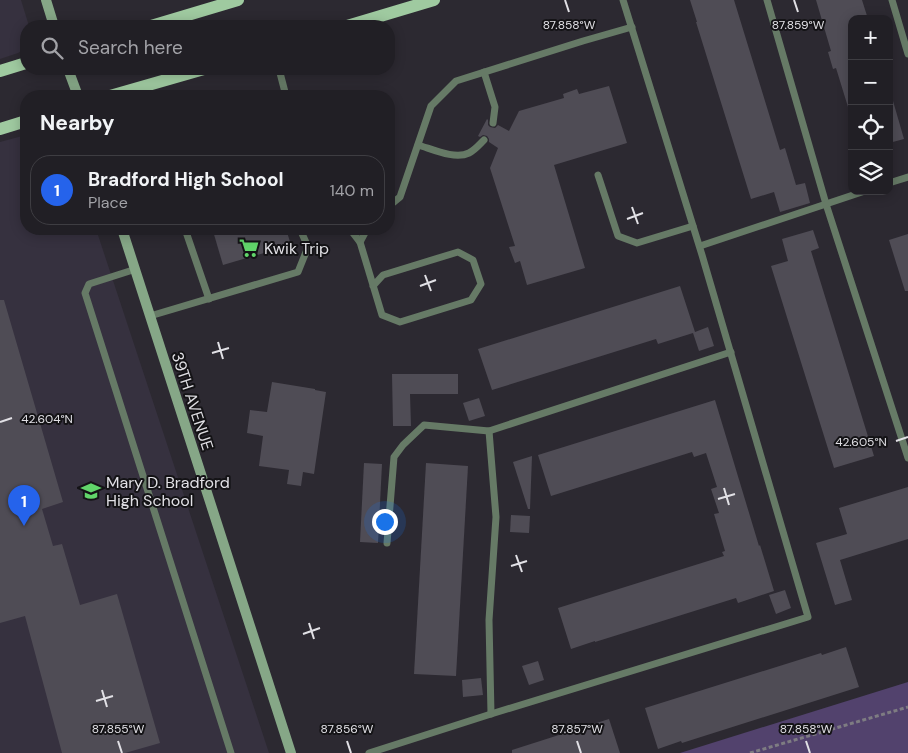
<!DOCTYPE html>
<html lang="en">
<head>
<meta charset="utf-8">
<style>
	body { margin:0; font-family:"DM Sans",sans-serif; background:#2d2c32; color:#f1f3f6 }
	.controls { position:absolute; right:15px; top:15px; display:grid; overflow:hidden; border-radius:10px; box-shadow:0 2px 12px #0003 }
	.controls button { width:45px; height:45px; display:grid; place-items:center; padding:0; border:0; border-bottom:1px solid #3e3d42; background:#211f25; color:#f1f3f6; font:25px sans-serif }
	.you { position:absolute; left:384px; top:521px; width:18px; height:18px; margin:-12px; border:4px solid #fff; border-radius:50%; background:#1a73e8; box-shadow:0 0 0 8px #1a73e833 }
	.badge { display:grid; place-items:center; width:32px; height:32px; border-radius:50%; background:#2563eb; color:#fff; font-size:16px; font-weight:700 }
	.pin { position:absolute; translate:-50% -41px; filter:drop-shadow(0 1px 2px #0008) }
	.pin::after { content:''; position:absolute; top:26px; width:18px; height:15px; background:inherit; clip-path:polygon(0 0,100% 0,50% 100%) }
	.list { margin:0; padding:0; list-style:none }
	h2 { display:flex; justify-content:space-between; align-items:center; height:65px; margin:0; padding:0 20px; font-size:21px }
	h2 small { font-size:16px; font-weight:400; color:#a2a2a7 }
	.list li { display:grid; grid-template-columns:32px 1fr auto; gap:15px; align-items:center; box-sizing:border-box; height:70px; margin:0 10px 10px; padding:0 10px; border:1px solid #3e3d42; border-radius:20px }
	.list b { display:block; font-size:19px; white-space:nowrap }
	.list p { margin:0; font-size:16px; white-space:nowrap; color:#a2a2a7 }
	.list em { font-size:16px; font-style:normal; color:#a2a2a7 }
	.icon { flex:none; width:28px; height:28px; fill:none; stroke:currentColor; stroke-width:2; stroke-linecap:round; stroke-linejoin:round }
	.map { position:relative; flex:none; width:908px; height:753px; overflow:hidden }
	.search { position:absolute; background:#211f25; box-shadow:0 2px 12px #0003; left:20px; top:20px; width:375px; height:55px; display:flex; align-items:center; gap:12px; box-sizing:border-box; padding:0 18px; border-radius:20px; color:#a2a2a7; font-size:19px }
	.panel { position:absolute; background:#211f25; box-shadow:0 2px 12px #0003; left:20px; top:90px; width:375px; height:145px; border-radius:20px }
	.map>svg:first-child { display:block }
	.built { fill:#36313f }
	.green { fill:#52426d }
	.building { fill:#4f4c55 }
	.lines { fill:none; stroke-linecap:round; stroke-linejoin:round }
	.path { stroke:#7e7c82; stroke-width:3; stroke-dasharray:4 2.5; stroke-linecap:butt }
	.lane { stroke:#667a66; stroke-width:7 }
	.secondary { stroke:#86a787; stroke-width:10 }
	.primary { stroke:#9fcaa0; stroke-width:12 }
	.ticks { fill:none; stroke:#e1e0e5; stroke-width:2 }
	.labels { text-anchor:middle; stroke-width:4; stroke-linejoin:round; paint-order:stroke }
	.poi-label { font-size:16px; fill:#e1e0e5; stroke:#141316; text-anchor:start }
	.street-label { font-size:16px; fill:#e1e0e5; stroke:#141316 }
	.ticks-label { font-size:12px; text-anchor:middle; fill:#e1e0e5; stroke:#141316; stroke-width:4; stroke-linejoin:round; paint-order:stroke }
</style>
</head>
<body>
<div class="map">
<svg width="908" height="753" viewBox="0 0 908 753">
	<rect width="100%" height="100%" fill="#2c2931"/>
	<!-- built -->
	<g class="built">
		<polygon points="0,0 21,0 29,26 26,26 26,48 18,53 0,59"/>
		<polygon points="26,135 26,229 96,229 269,753 0,753 0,142"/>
	</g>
	<!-- green -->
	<polygon class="green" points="908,682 908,753 680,753"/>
	<!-- building -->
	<g class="building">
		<polygon points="690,0 734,0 780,150 785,148 796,185 805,183 810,203 780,212 774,192 751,199 696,22 697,22"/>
		<polygon points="816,0 862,0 868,19 852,19 852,106 848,107 836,68 833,69 828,52 831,51"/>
		<polygon points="609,86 627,143 554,165 585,268 527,285 520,261 515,263 509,247 515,246 490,168 498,148 489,142 489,139 487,136 483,135 480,137 478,136 487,119 488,120 488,125 490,127 495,128 498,125 509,131 519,111 564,98 563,94 577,89 579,94"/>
		<polygon points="889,101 893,101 904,139 889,143"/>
		<polygon points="221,229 286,229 291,245 223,265 213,231"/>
		<polygon points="813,230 819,248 811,251 874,456 834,468 771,266 788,261 782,239"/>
		<polygon points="908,234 908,291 905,291 889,240"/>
		<polygon points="680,286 695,332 708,327 714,346 699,351 693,333 658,344 656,339 492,390 478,349"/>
		<polygon points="0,300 4,300 63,502 42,509 53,546 62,544 80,605 117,594 160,743 125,753 62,753 25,616 0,623"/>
		<polygon points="392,374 458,374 458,394 410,394 411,426 393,426"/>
		<polygon points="272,382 315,389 315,390 326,392 314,474 303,472 301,486 287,484 289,470 259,466 263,436 247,433 250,410 267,412"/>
		<polygon points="479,398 485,416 469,421 463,403"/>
		<polygon points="715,400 759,546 760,545 774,591 738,603 736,598 595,642 595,641 571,649 558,608 724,556 722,552 725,551 714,514 719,513 711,489 717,487 706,453 694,457 692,452 551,496 538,455"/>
		<polygon points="532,456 530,509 528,509 513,462"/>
		<polygon points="364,463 382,464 378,543 360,542"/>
		<polygon points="426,463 468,466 456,676 414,674"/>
		<polygon points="908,487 908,539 840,560 852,600 835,605 816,543 847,534 839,508"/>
		<polygon points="511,515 530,516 529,533 510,532"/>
		<polygon points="785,590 791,608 776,614 769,595"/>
		<polygon points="846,647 859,687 682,743 681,741 658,749 645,708 821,653 822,655"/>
		<polygon points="538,661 544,680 529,685 522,666"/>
		<polygon points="481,678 483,695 463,697 462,680"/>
		<polygon points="609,719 620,753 512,753 512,750"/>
	</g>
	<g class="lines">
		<!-- path -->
		<polyline class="path" points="750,753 908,707"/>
		<!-- lane -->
		<g class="lane">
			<polyline points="767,0 826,204 908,458"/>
			<polyline points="892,0 908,54"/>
			<polyline points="279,69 286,96"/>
			<polyline points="484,72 495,107 493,123"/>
			<path d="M418,145c14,4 37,15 51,8 6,-3 10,-8 15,-13"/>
			<polyline points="598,175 618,236 637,243 693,226"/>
			<polyline points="889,183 908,177"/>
			<polyline points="389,206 400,197 431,106 456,81 583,41 632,27"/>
			<polyline points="185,229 209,299"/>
			<polyline points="350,229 360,242 382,315 400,322 471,300 481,284 473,260 458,252 383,275 373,286"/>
			<polyline points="360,242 367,229"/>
			<polyline points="700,246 865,191"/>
			<polyline points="136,269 89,284 85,293 231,753"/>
			<polyline points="150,316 298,272 308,247 300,229"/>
			<polyline points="489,431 496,517 489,620 491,714"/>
			<polyline points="387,543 394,457 403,445 424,425 489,431 731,352"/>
			<polyline points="369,753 491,714 808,617 702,255 623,0"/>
		</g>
		<!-- secondary -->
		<g class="secondary">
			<polyline points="46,0 54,26"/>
			<polyline points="68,69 78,96"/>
			<polyline points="122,229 291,753"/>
		</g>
		<!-- primary -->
		<g class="primary">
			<polyline points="151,26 238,0"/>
			<polyline points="347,26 434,0"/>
			<polyline points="0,71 26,63"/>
			<polyline points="110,96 204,69"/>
			<polyline points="0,129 26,121"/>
		</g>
	</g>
	<!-- ticks -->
	<path class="ticks" d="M565,0l4,12M794,0l4,12M632,207l6,17M627,219l16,-6M425,275l6,16M420,286l16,-6M218,342l5,17M212,353l17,-5M0,422l12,-4M896,441l12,-4M724,488l5,17M718,499l17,-5M516,555l6,17M511,566l16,-5M309,623l5,16M303,634l17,-6M102,690l5,17M96,701l17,-5M118,741l4,12M347,741l4,12M577,741l4,12M806,741l4,12"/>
	<!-- icons -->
	<defs>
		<symbol id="supermarket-bare" viewBox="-9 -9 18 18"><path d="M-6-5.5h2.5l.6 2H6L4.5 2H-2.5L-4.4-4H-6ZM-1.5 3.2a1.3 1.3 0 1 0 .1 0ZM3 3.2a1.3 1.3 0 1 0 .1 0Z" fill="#61d56a" stroke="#141316" stroke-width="2.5" paint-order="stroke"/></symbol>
		<symbol id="school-bare" viewBox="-9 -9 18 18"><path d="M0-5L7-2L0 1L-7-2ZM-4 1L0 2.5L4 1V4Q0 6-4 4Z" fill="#61d56a" stroke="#141316" stroke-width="2.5" paint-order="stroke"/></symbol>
	</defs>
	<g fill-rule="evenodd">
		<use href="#supermarket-bare" x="235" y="234" width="28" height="28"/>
		<use href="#school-bare" x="77" y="477" width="28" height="28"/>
	</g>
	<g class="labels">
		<!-- poi labels -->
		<g class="poi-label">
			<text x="264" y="254">Kwik Trip</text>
			<text x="106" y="488">Mary D. Bradford<tspan x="106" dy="18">High School</tspan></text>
		</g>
		<!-- street labels -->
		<g class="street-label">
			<text transform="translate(193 401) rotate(72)" y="6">39TH AVENUE</text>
		</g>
	</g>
	<g class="ticks-label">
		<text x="569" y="29">87.858°W</text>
		<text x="798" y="29">87.859°W</text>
		<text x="47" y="423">42.604°N</text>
		<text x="861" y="446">42.605°N</text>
		<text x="347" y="733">87.856°W</text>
		<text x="577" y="733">87.857°W</text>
		<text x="806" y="733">87.858°W</text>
		<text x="118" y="733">87.855°W</text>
	</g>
</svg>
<div class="controls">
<button>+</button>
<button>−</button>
<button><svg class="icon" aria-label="locate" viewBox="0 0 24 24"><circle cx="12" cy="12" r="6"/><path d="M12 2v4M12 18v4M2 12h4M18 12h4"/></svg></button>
<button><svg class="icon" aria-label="layers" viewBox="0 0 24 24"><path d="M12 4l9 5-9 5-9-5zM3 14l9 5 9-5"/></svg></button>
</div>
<div class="you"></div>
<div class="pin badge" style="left:24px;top:526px">1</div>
<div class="search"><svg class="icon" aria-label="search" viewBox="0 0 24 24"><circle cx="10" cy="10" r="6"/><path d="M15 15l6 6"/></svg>Search here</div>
<section class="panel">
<h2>Nearby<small></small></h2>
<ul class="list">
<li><span class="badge">1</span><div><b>Bradford High School</b><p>Place</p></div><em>140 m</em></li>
</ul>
</section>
</div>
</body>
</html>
